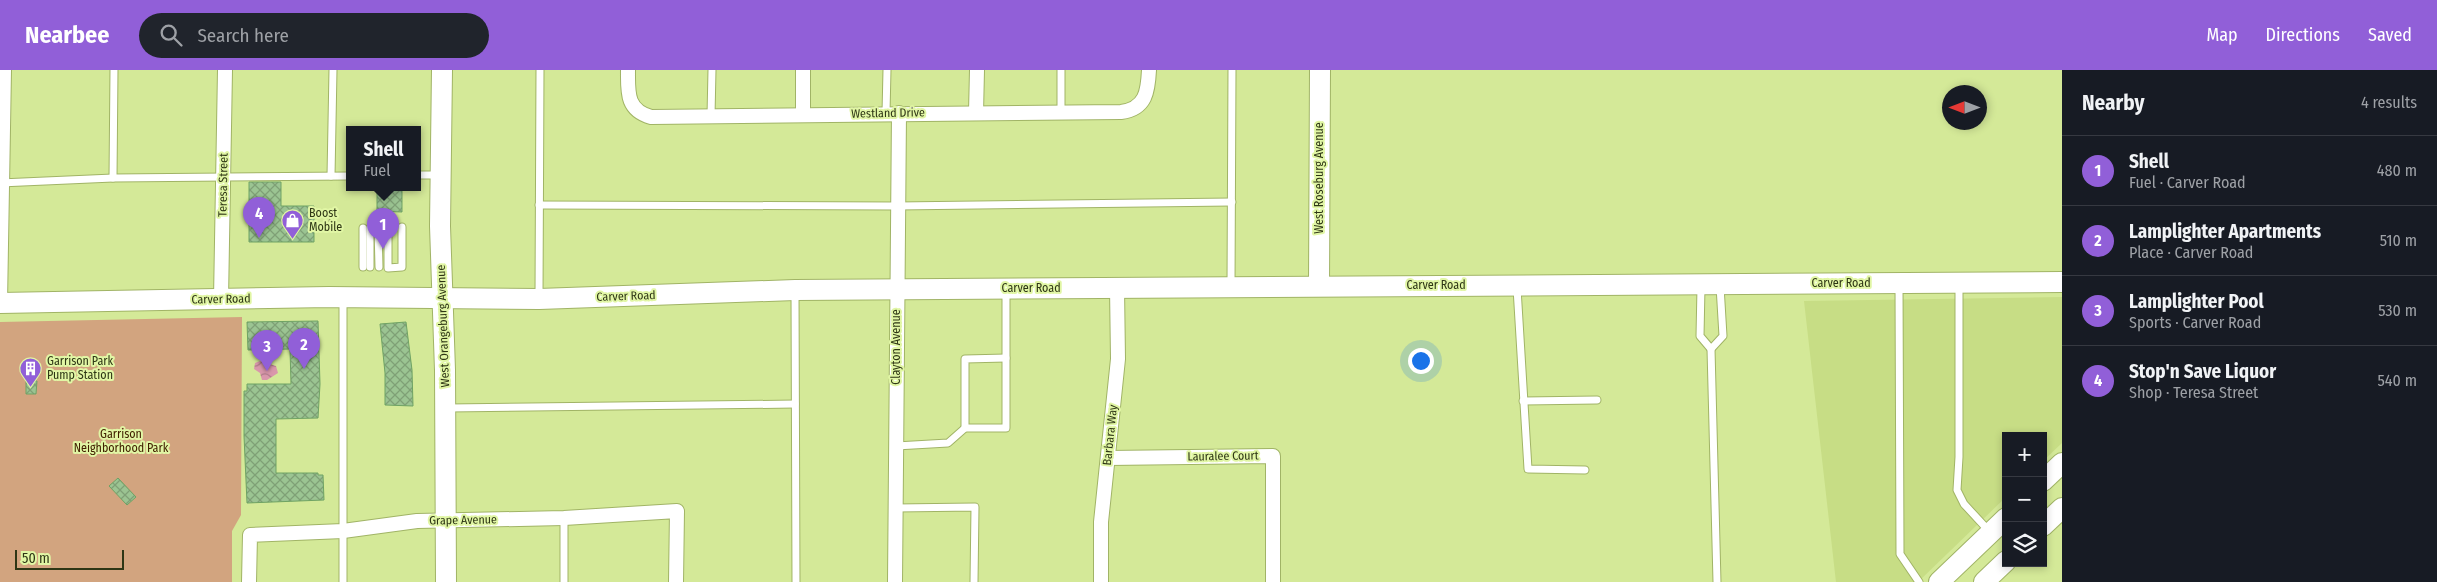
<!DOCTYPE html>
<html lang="en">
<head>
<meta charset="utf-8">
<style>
	body { margin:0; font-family:"Fira Sans Condensed",sans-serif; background:#20242c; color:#f1f3f6 }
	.controls { position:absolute; right:15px; bottom:15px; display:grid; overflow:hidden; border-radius:0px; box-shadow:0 2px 8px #0003 }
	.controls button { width:45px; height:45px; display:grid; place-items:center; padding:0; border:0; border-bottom:1px solid #363941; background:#171b24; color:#f1f3f6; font:25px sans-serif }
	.compass { position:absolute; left:1942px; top:15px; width:45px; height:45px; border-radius:50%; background:#171b24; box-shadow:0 2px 8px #0003; rotate:270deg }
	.scale { position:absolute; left:15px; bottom:12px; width:109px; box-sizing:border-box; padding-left:5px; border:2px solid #2e3615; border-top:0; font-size:14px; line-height:18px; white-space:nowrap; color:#2e3615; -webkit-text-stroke:4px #e1f6a5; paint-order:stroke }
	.you { position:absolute; left:1420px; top:290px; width:18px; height:18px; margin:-12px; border:4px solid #fff; border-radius:50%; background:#1a73e8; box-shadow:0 0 0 8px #1a73e833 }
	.badge { display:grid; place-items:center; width:32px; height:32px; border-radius:50%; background:#915fd8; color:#fff; font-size:16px; font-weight:700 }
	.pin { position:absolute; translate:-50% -41px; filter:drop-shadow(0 1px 2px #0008) }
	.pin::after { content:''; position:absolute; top:26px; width:18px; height:15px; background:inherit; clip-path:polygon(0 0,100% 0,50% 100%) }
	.popup { position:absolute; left:346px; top:56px; width:75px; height:65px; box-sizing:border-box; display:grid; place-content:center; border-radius:0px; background:#171b24; filter:drop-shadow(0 1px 4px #0005); font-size:16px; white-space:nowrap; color:#9ea1a6 }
	.popup b { font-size:19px; color:#f1f3f6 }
	.popup::after { content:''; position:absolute; left:50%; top:100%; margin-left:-10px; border:10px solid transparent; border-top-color:#171b24 }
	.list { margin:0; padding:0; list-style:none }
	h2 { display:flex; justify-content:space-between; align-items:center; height:65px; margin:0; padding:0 20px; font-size:21px }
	h2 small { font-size:16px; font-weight:400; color:#9ea1a6 }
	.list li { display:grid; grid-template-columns:32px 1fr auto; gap:15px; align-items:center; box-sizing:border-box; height:70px; padding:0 20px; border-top:1px solid #363941 }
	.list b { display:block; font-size:19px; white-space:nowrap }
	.list p { margin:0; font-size:16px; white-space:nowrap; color:#9ea1a6 }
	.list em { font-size:16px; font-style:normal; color:#9ea1a6 }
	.icon { flex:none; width:28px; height:28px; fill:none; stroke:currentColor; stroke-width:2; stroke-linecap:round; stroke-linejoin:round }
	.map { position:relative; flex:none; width:2062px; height:512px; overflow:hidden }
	header { display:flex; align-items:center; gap:30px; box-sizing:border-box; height:70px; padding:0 25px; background:#915fd8; color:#fff }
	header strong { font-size:24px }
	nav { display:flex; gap:28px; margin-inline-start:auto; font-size:18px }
	.search { width:350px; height:45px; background:#20242c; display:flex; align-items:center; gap:12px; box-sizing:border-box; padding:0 18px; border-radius:28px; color:#9ea1a6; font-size:19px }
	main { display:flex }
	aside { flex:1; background:#171b24 }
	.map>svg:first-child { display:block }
	.built { fill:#c7dd85 }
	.park { fill:#d2a47f }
	.water { fill:url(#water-waves) }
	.building { fill:url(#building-cross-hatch); stroke:#6fa364 }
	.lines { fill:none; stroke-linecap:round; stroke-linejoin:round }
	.lane-casing { stroke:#a1b466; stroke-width:9 }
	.street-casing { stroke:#a1b466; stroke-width:16 }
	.secondary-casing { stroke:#a1b466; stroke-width:22 }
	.path { stroke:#87965c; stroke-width:2.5; stroke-dasharray:2.5 4; stroke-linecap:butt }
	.lane { stroke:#fff; stroke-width:7 }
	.street { stroke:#fff; stroke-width:14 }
	.secondary { stroke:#fff; stroke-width:20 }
	.labels { text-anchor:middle; stroke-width:4; stroke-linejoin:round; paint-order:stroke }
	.street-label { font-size:12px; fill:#2e3615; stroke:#e1f6a5 }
	.poi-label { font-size:12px; fill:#2e3615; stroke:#e1f6a5; text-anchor:start }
	.park-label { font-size:12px; fill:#412000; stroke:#e1f6a5 }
</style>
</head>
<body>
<header>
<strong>Nearbee</strong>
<div class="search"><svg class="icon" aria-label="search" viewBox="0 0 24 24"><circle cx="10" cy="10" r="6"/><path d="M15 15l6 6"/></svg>Search here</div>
<nav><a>Map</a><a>Directions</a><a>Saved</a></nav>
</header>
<main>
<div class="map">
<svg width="2062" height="512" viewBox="0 0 2062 512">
	<defs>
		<pattern id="water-waves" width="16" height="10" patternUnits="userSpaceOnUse" patternTransform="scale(1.25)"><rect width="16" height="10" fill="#d997ab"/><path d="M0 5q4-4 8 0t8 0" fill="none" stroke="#b07c8a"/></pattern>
		<pattern id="building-cross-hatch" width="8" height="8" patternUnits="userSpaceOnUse" patternTransform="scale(1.25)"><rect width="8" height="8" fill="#9bc492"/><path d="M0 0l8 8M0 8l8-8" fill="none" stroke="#7fa076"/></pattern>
	</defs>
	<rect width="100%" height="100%" fill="#d4e998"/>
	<!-- built -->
	<polygon class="built" points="2062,227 2062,373 2043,391 2043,366 2006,366 2006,427 1918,512 1836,512 1804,231"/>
	<!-- park -->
	<polygon class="park" points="242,247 241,445 232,461 232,512 0,512 0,252"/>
	<!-- water -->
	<polygon class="water" points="260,291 276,296 278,303 267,310 262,310 260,303 254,299 255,293"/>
	<!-- building -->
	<g class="building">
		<polygon points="249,112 281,112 281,136 314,136 314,172 249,172"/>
		<polygon points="377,118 402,118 402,142 377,141"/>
		<polygon points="318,251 320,314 318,348 276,349 276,403 318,403 318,405 323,405 324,430 247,433 244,366 244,321 247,321 247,314 291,314 290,279 248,280 247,252"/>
		<polygon points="406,252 412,300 413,336 385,335 385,303 380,254"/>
		<polygon points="26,311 37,311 36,324 26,324"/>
		<polygon points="118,408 136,427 127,435 109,416"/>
	</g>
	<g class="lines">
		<defs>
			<g id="lane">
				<polyline points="886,43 887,0"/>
				<polyline points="1061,43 1061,0"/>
				<polyline points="711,46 712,0"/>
				<polyline points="417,105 438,105"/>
				<polyline points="331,106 333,0"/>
				<polyline points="113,108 114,0"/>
				<polyline points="0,113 113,108 349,106"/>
				<polyline points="539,135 897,136 1232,132"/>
				<polyline points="363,158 363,197"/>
				<polyline points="370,158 370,197"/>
				<polyline points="378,158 379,197"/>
				<polyline points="388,158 388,198 402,197 402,157"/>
				<polyline points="1959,213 1959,387 1957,420 1964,434 1989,461"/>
				<polyline points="1899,214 1900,484 1919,512"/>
				<polyline points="1231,216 1232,0"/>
				<polyline points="1701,217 1700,266 1711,279 1723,266 1720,216"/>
				<polyline points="1517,218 1528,399 1585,400"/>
				<polyline points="795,222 796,512"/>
				<polyline points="539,226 540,0"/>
				<polyline points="343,230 343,512"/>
				<polyline points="1711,279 1717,512"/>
				<polyline points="1523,331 1597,330"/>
				<polyline points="448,338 795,334"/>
				<polyline points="965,358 965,289 1006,288"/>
				<polyline points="896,376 948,373 965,358 1006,358 1006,221"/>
				<polyline points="896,438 975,437 974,512"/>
				<polyline points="564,512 564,448"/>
			</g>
			<g id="street">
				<path d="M628,0c0,22 -2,40 23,47l470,-5c25,-3 27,-21 28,-42"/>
				<polyline points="976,43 977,0"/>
				<polyline points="803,45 803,0"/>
				<polyline points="221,229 225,0"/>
				<polyline points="0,233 4,0"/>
				<polyline points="1108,388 1273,386 1273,512"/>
				<polyline points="249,512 250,465 343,461 417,451 564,448 677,441 676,512"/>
				<polyline points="895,512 899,43"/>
				<polyline points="1101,512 1101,452 1118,289 1117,218"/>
			</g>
			<g id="secondary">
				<polyline points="442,0 440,156 445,300 446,512"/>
				<polyline points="1319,216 1320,0"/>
				<polyline points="0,233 329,227 539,229 795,220 2062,212"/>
				<polyline points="2043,411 2062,393"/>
				<polyline points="2043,456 2062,438"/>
				<polyline points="1939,512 2006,448"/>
				<polyline points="1984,512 2006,491"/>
			</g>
		</defs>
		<!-- lane casing -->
		<use href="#lane" class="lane-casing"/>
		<!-- street casing -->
		<use href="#street" class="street-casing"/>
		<!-- secondary casing -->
		<use href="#secondary" class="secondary-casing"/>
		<!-- path -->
		<polyline class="path" points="329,158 331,143"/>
		<!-- lane -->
		<use href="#lane" class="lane"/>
		<!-- street -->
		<use href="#street" class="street"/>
		<!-- secondary -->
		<use href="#secondary" class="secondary"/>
	</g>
	<!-- icons -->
	<defs>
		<symbol id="shop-pin" viewBox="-11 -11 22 30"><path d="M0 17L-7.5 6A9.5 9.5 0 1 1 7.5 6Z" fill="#915fd8" stroke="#e1f6a5"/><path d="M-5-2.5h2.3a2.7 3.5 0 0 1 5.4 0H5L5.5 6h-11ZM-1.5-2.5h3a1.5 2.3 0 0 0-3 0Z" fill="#fff"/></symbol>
		<symbol id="building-pin" viewBox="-11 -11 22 30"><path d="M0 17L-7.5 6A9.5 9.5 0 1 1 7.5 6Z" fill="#915fd8" stroke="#e1f6a5"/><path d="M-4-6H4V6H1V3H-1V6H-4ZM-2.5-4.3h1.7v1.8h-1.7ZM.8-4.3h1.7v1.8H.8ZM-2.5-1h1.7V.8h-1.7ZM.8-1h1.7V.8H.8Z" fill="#fff"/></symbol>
	</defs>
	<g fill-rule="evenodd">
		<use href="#shop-pin" x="280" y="138" width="25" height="34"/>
		<use href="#building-pin" x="18" y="286" width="25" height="34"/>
	</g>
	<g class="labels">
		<!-- street labels -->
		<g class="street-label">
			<text transform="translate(888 43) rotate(-1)" y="4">Westland Drive</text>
			<text transform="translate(1319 108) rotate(-90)" y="4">West Roseburg Avenue</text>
			<text transform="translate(223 115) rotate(-89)" y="4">Teresa Street</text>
			<text x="1841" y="217">Carver Road</text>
			<text x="1436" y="219">Carver Road</text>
			<text x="1031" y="222">Carver Road</text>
			<text transform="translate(626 226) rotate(-2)" y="4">Carver Road</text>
			<text transform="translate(221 229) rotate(-1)" y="4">Carver Road</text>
			<text transform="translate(443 256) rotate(-92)" y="4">West Orangeburg Avenue</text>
			<text transform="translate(896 277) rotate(-90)" y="4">Clayton Avenue</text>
			<text transform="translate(1110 365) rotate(-84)" y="4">Barbara Way</text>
			<text transform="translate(1223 386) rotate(-1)" y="4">Lauralee Court</text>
			<text transform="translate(463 450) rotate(-1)" y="4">Grape Avenue</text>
		</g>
		<!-- poi labels -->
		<g class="poi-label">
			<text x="309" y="147">Boost<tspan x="309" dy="14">Mobile</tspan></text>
			<text x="47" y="295">Garrison Park<tspan x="47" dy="14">Pump Station</tspan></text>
		</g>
		<!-- park labels -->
		<g class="park-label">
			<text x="121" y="368">Garrison<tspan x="121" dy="14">Neighborhood Park</tspan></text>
		</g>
	</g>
</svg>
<div class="controls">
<button>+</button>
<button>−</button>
<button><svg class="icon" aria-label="layers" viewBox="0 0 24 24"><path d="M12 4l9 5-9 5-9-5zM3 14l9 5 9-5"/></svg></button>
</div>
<svg class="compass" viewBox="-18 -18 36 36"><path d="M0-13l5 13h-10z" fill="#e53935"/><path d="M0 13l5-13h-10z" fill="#9ea1a6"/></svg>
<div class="scale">50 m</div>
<div class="you"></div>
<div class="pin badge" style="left:383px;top:179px">1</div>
<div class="popup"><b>Shell</b>Fuel</div>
<div class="pin badge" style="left:304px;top:299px">2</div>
<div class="pin badge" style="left:267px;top:301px">3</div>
<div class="pin badge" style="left:259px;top:168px">4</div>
</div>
<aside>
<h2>Nearby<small>4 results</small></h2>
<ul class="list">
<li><span class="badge">1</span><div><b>Shell</b><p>Fuel · Carver Road</p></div><em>480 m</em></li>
<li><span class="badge">2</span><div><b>Lamplighter Apartments</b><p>Place · Carver Road</p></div><em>510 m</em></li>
<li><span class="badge">3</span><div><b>Lamplighter Pool</b><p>Sports · Carver Road</p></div><em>530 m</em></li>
<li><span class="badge">4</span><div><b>Stop'n Save Liquor</b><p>Shop · Teresa Street</p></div><em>540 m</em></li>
</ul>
</aside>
</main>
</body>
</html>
